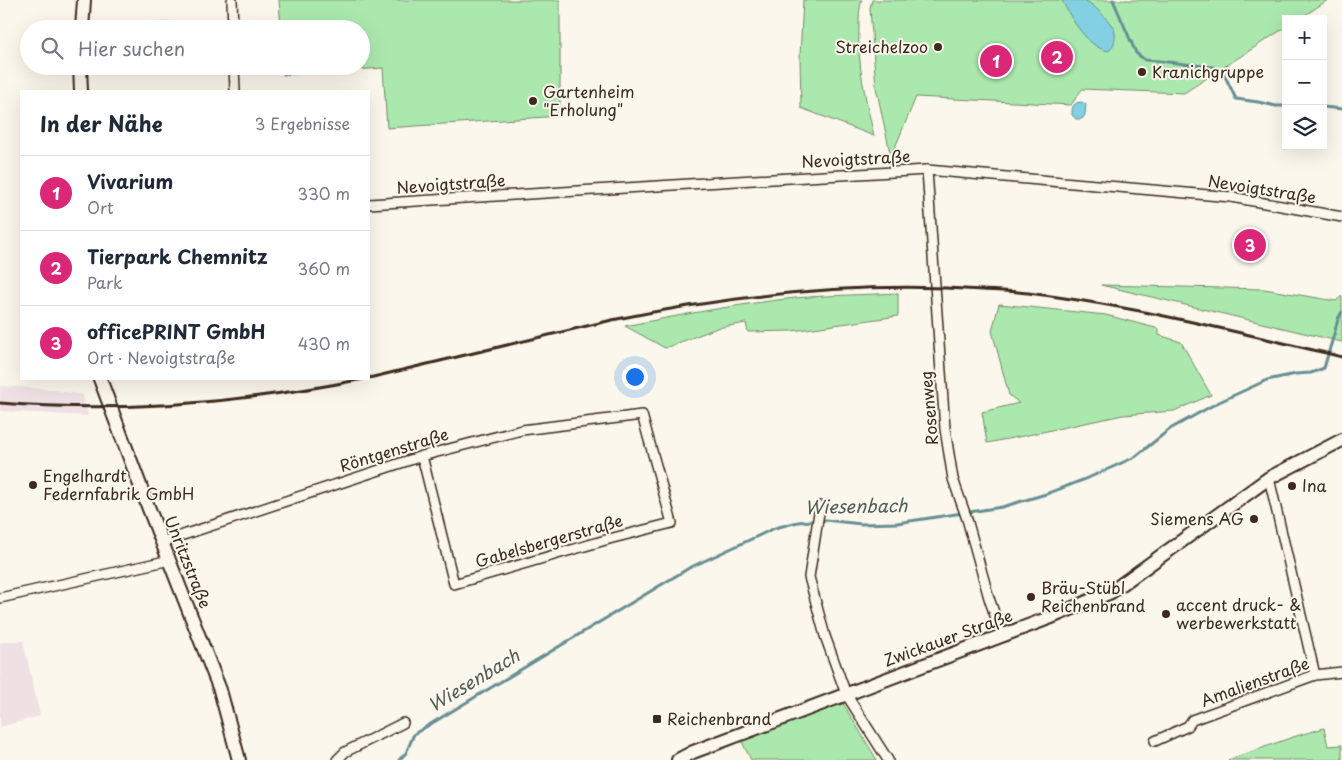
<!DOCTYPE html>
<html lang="de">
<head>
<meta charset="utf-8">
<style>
	body { margin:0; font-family:"Playpen Sans",sans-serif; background:#f2f2f3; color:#1f2937 }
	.controls { position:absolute; right:15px; top:15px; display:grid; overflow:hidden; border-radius:0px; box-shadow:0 5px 20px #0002 }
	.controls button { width:45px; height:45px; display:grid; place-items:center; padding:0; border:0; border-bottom:1px solid #e0e1e3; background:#fff; color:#1f2937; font:25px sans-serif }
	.you { position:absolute; left:634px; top:376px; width:18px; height:18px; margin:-12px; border:4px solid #fff; border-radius:50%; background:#1a73e8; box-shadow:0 0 0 8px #1a73e833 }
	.badge { display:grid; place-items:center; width:32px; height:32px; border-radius:50%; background:#db2777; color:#fff; font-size:16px; font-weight:700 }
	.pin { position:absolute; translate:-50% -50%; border:2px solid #fff; box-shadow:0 1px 5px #0006 }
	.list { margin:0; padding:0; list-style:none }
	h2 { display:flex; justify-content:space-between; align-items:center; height:65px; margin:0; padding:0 20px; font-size:21px }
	h2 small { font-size:16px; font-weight:400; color:#747a83 }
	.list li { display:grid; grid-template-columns:32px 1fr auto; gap:15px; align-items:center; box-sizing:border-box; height:75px; padding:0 20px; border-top:1px solid #e0e1e3 }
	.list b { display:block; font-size:19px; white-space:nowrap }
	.list p { margin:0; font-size:16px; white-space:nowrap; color:#747a83 }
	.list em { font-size:16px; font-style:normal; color:#747a83 }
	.icon { flex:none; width:28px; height:28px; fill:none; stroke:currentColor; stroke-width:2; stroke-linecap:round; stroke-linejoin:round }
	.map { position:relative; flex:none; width:1342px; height:760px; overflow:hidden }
	.search { position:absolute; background:#fff; box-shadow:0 5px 20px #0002; left:20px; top:20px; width:350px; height:55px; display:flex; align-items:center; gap:12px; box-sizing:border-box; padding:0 18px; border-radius:28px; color:#747a83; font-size:19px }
	.panel { position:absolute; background:#fff; box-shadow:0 5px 20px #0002; left:20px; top:90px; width:350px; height:290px; border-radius:0px }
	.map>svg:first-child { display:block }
	.built { fill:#efe0e4 }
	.green { fill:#abe8ae; stroke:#738966 }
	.water { fill:#82d0e1; stroke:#668e93 }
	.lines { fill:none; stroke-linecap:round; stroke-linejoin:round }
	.stream { stroke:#668e93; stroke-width:3 }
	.street-casing { stroke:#3b2a1e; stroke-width:12 }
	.secondary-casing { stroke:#3b2a1e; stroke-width:16 }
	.street { stroke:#fbf7ec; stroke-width:9 }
	.secondary { stroke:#fbf7ec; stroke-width:12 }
	.rail { stroke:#3b2a1e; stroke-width:3 }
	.poi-dot { fill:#3b2a1e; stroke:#fbf7ec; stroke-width:2 }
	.labels { text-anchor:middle; stroke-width:4; stroke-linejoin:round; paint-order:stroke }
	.poi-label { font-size:16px; fill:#3b2a1e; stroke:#fbf7ec; text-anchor:start }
	.street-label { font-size:16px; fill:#3b2a1e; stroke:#fbf7ec }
	.water-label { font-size:18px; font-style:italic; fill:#505c58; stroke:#fbf7ec }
</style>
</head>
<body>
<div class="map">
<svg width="1342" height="760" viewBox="0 0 1342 760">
	<rect width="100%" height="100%" fill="#fbf7ec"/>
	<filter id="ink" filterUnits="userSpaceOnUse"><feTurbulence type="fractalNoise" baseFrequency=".02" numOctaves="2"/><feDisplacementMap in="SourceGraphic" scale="10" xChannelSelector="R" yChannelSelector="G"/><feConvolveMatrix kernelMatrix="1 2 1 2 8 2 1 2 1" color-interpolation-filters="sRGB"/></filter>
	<g filter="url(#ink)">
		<!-- built -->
		<g class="built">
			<polygon points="0,386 48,389 83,395 88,416 0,411"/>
			<polygon points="8,641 23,641 40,716 0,727 0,643"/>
		</g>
		<!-- green -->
		<g class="green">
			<polygon points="279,0 560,0 560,116 387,128 383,68 283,75 283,66 361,66 361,29 281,29"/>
			<path d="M803,0h59c-3,9 -3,18 -3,27 -2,38 7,73 15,109l-73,-28 -1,-52z"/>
			<polygon points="872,0 1328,0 1299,19 1286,19 1286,27 1184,93 1082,89 1071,105 916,97 891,157 876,87 870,8"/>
			<polygon points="1101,285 1264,289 1336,301 1342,296 1342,342"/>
			<path d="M898,293v23l-106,15 -44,1 -2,-9 -29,5 -52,20 -40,-22c56,-11 113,-22 170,-28 34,-3 69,-3 103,-5z"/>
			<polygon points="999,304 1106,315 1159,329 1159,335 1181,342 1211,395 1174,411 1123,415 1028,435 987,443 982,412 1019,403 1009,395 992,331"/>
			<polygon points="841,700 877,760 751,760 741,740"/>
			<polygon points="1324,728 1328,746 1342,745 1342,760 1228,760 1293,737"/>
		</g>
		<!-- water -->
		<g class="water">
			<path d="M1062,0c7,0 18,0 24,1 7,3 25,21 28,28 3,8 0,17 -5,22 -21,-2 -39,-34 -47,-51z"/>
			<path d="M1081,102l5,2 -1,11 -3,4h-6l-4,-4c0,-7 0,-12 9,-13z"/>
		</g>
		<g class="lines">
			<!-- stream -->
			<g class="stream">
				<polyline points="1113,0 1136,53 1145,60 1159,61 1213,67 1223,72 1236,99 1258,102 1276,106 1286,106"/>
				<polyline points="1323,107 1342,109"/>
				<polyline points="399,760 406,753 414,734 689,568 775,528 798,522 825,520 861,524 897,523 1002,507 1046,494 1088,478 1135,457 1170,429 1217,403 1267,380 1296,374 1311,373 1324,368 1335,331 1338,319 1342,312"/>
			</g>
			<defs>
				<g id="street">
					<polyline points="232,0 233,29"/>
					<polyline points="157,29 233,26"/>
					<polyline points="234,66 235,91"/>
					<polyline points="927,170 945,429 953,479 967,519 989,598 1002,636"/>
					<polyline points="369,204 737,181 927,170 1231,197 1342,217"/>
					<polyline points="1269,478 1315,675"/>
					<polyline points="820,506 809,577 825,636 846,694 888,760"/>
					<polyline points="162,542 422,456 522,430 642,415 672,523 609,539 454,584 422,456"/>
					<polyline points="0,598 170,560"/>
					<polyline points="1155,741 1188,726 1192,720 1315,675 1342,672"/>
					<polyline points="337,760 345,752 403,723"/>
				</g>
				<g id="secondary">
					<polyline points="82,29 84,0"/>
					<polyline points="80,66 81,91"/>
					<polyline points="100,379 149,509 220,690 239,760"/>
					<polyline points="678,760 693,752 717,743 1049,618 1111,592 1269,478 1342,440"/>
				</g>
			</defs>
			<!-- street casing -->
			<use href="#street" class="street-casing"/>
			<!-- secondary casing -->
			<use href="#secondary" class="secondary-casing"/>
			<!-- street -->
			<use href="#street" class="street"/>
			<!-- secondary -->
			<use href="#secondary" class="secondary"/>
			<!-- rail -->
			<g class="rail">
				<path d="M369,378l243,-58c122,-25 246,-39 371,-30 15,1 30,1 45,3 106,13 210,39 314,64"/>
				<path d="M0,403c122,10 243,0 363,-24"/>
			</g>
		</g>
	</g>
	<!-- markers -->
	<g class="poi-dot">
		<circle cx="938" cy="47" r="5"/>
		<circle cx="1142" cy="72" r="5"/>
		<circle cx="533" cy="101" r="5"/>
		<circle cx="33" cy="485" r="5"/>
		<circle cx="1292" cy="486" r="5"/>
		<circle cx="1254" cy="519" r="5"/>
		<circle cx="1031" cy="597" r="5"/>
		<circle cx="1166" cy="614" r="5"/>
		<rect x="652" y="714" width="10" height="10" rx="2.5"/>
	</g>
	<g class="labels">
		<!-- poi labels -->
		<g class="poi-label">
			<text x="928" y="53" text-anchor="end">Streichelzoo</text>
			<text x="1152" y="78">Kranichgruppe</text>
			<text x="543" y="98">Gartenheim<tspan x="543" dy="18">"Erholung"</tspan></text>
			<text x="43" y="482">Engelhardt<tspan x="43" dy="18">Federnfabrik GmbH</tspan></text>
			<text x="1302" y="492">Ina</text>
			<text x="1244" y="525" text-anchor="end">Siemens AG</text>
			<text x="1041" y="594">Bräu-Stübl<tspan x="1041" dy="18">Reichenbrand</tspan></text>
			<text x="1176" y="611">accent druck- &amp;<tspan x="1176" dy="18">werbewerkstatt</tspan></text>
			<text x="667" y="725">Reichenbrand</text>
		</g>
		<!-- street labels -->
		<g class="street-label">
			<text transform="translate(856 159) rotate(-3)" y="6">Nevoigtstraße</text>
			<text transform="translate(451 184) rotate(-4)" y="6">Nevoigtstraße</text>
			<text transform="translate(1262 189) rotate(9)" y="6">Nevoigtstraße</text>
			<text transform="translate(929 408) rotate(-95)" y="6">Rosenweg</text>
			<text transform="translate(394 450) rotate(-17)" y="6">Röntgenstraße</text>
			<text transform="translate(549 541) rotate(-16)" y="6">Gabelsbergerstraße</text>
			<text transform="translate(188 562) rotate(68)" y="6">Unritzstraße</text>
			<text transform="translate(948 638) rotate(-20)" y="6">Zwickauer Straße</text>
			<text transform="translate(1255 682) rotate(-20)" y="6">Amalienstraße</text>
		</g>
		<!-- water labels -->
		<g class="water-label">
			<text transform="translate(856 507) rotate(-1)" y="6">Wiesenbach</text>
			<text transform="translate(474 681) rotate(-31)" y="6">Wiesenbach</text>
		</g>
	</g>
</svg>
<div class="controls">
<button>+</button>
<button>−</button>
<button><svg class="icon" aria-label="layers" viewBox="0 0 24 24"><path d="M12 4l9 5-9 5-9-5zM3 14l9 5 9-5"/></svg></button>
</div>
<div class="you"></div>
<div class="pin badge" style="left:996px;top:61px">1</div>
<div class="pin badge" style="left:1057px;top:57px">2</div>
<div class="pin badge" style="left:1250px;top:245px">3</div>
<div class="search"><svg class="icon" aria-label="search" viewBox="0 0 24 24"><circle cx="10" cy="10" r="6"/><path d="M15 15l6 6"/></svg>Hier suchen</div>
<section class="panel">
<h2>In der Nähe<small>3 Ergebnisse</small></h2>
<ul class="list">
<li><span class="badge">1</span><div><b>Vivarium</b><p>Ort</p></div><em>330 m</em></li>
<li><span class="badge">2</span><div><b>Tierpark Chemnitz</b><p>Park</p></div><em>360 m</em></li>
<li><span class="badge">3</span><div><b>officePRINT GmbH</b><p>Ort · Nevoigtstraße</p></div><em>430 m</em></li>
</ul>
</section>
</div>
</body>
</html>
